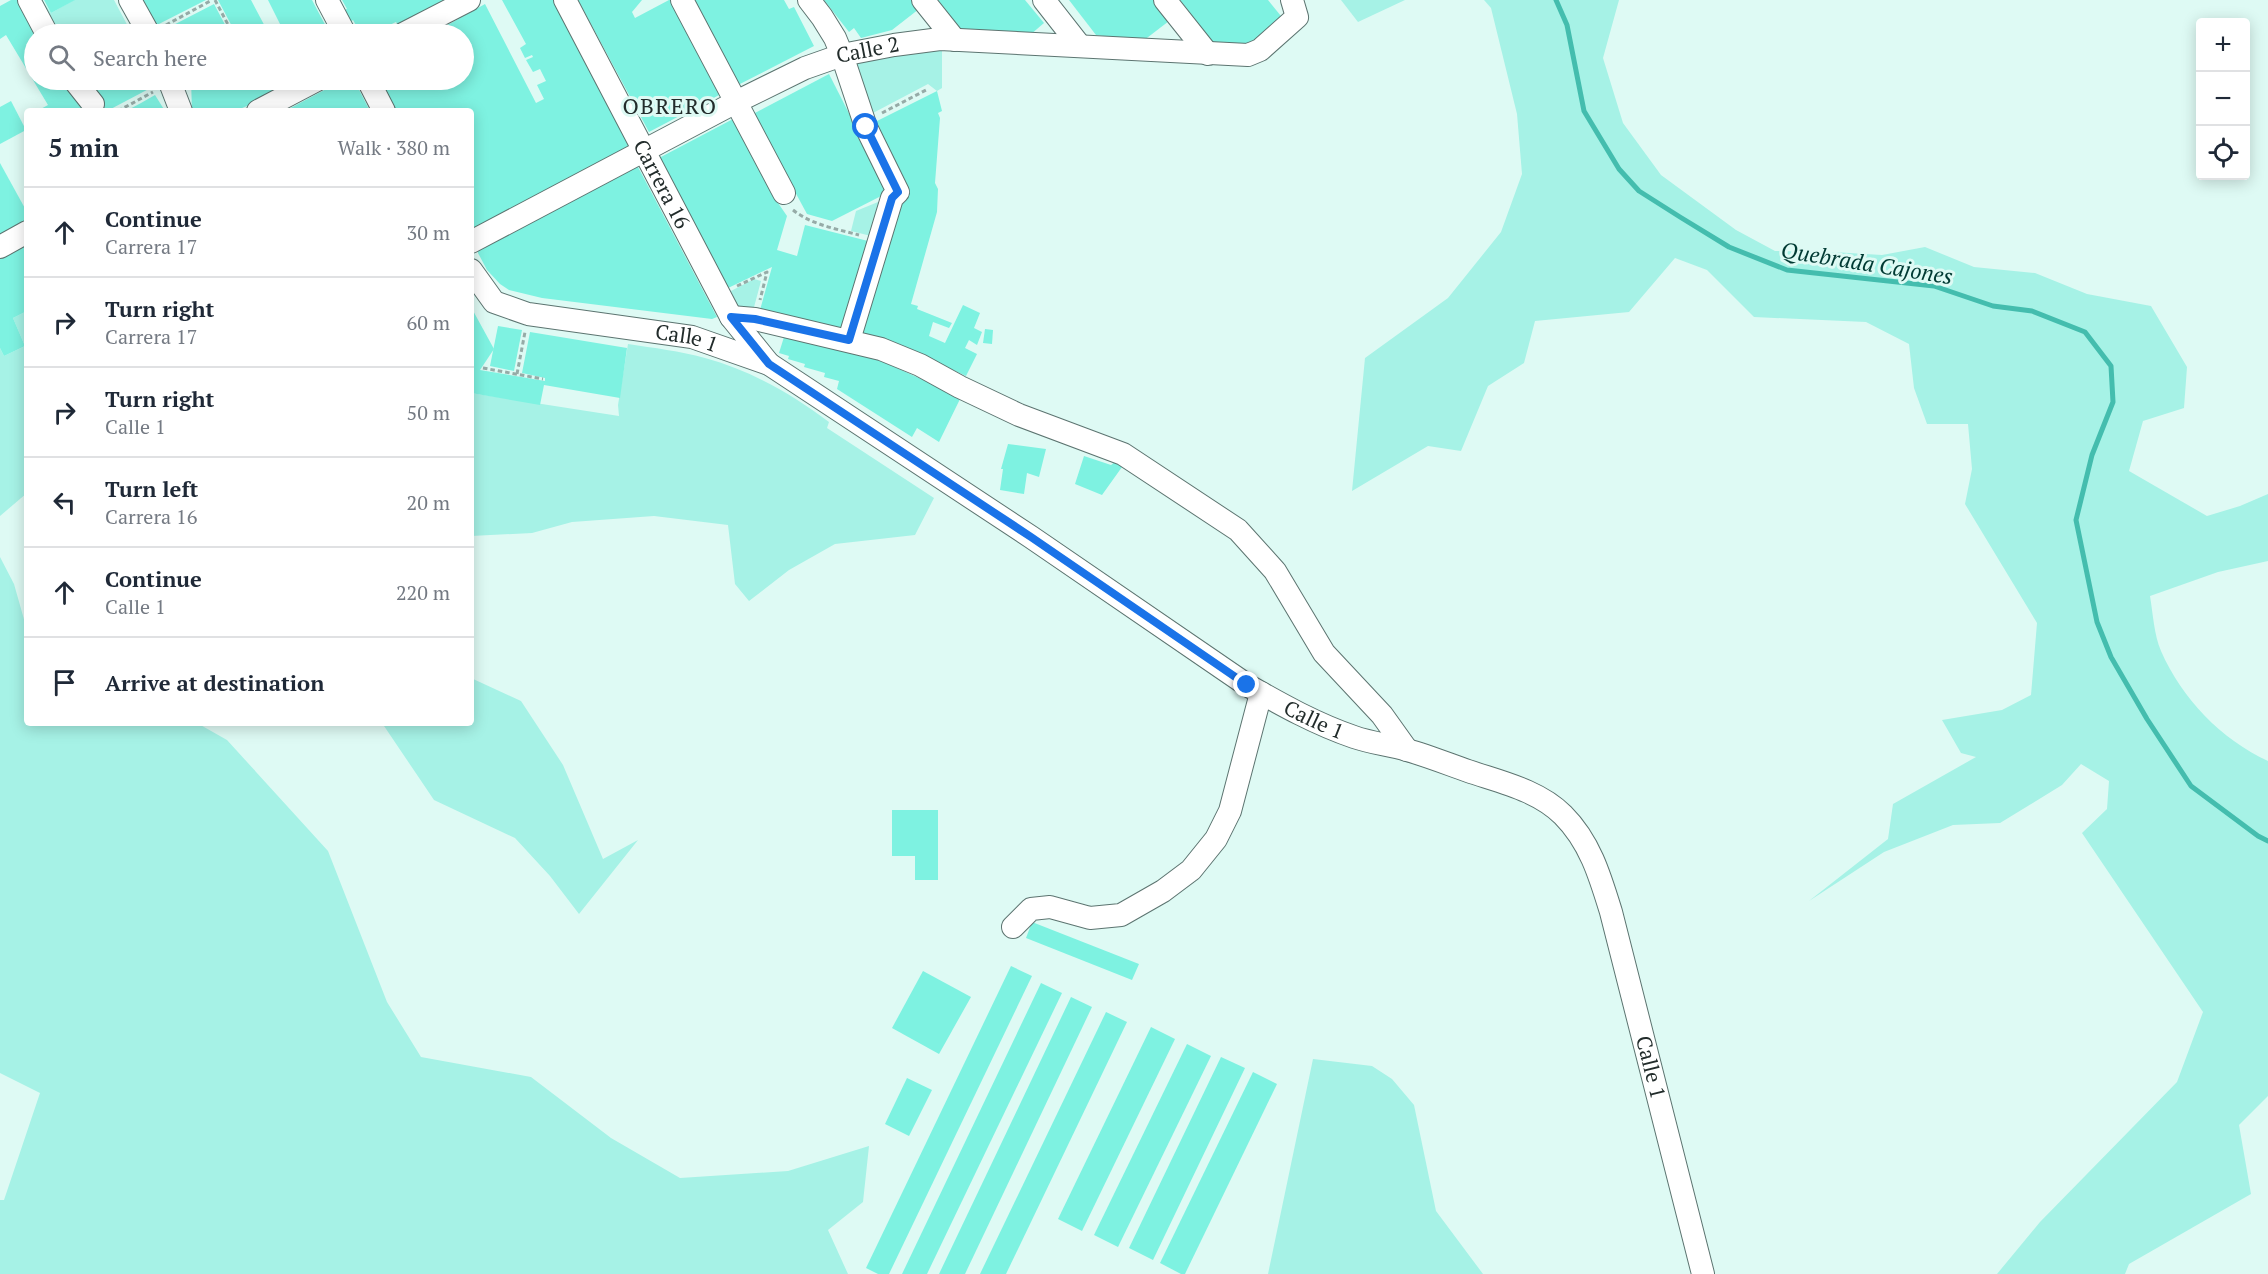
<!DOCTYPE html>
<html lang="en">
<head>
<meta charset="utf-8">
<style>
	body { margin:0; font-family:"PT Serif",serif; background:#f2f2f3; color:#1f2937 }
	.controls { position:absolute; right:18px; top:18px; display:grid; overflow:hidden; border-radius:6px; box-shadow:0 3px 15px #0003 }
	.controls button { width:54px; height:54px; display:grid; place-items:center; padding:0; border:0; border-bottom:2px solid #e0e1e3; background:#fff; color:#1f2937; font:30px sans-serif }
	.stop { position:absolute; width:18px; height:18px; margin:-14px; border:4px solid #1a73e8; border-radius:50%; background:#fff }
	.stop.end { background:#1a73e8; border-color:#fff; box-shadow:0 2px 6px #0008 }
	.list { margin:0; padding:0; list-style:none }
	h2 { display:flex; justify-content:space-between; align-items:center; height:78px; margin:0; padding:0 24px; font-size:26px }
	h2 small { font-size:20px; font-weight:400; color:#747a83 }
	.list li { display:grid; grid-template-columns:39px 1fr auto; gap:18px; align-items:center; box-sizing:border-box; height:90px; padding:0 24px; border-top:2px solid #e0e1e3 }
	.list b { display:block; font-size:22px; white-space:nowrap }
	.list p { margin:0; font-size:20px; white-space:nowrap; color:#747a83 }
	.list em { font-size:20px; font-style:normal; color:#747a83 }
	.icon { flex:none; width:33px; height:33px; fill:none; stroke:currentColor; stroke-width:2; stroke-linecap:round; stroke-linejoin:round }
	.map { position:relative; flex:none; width:2268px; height:1274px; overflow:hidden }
	.search { position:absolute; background:#fff; box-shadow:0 3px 15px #0003; left:24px; top:24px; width:450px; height:66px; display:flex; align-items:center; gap:15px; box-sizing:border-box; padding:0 21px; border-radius:33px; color:#747a83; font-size:22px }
	.panel { position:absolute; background:#fff; box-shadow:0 3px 15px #0003; left:24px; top:108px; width:450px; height:618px; border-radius:6px }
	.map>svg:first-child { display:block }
	.green { fill:#a6f2e6 }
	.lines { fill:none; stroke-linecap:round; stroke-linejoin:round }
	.stream { stroke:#44bdae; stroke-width:5 }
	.building { fill:#7ef2e1 }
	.minor-casing { stroke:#5c7470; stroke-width:24 }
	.path { stroke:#96aba7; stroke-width:3; stroke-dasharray:4.5 3; stroke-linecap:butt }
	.minor { stroke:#fff; stroke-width:22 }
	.route { stroke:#1a73e8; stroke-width:8 }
	.labels { text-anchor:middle; stroke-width:6; stroke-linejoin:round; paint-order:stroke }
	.street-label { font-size:21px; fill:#222c2b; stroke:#defaf4 }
	.neighbourhood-label { font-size:22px; letter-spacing:1.5px; fill:#222c2b; stroke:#defaf4 }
	.water-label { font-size:22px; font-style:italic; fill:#003a33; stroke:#defaf4 }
</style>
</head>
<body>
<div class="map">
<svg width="2268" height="1274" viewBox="0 0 2268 1274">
	<rect width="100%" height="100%" fill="#defaf4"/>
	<!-- green -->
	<g class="green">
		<polygon points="42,0 51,13 74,0 114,0 132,34 54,34 40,5"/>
		<polygon points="1341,0 1405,0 1358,22"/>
		<path d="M1484,0h135l-16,58 20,65 38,52 75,55 39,21 58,1 49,3 43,-8 49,20 61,6 52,21 64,12 36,61 -3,41 -41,13 -14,50 78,45 33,-10 28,-12v67l-50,11 -68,24c3,18 4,39 11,55 21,48 60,88 107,110v335l-29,29 12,69 -122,70 -4,10h-128l43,-52 137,-140 26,-70 -121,-179 25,-24 2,-28 -28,-17 -19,21 -62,38 -47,2 -69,27 -75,49 79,-62 5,-35 83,-47 -15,-4 -19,-33 60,-10 29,-15 6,-72 -72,-119 7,-35 -4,-45h-41l-13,-36 -5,-44 -43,-22 -112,-5 -47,-47 -32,-12 -46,54 -94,9 -11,42 -36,23 -27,65 -33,-5 -76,45 13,-133 83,-60 53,-66 21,-58 -5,-60 -26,-106z"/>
		<polygon points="942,47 942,88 937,91 928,84 873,113 856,64 860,61"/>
		<polygon points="878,202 883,204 871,236 851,231 856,211"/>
		<polygon points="754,279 761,281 753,311 738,310 731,291"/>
		<polygon points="27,311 27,493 0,516 0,348 4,356 25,346 13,318"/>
		<path d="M628,344c26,4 52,7 77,14 45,12 87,36 124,64l-2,6 107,70 -19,37 -80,9 -46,26 -40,31 -14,-17 -7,-59 -74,-9 -82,6 -40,11 -61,3v-143l148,23 -1,-11z"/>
		<polygon points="0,557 14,584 27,630 27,723 197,723 227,740 328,851 387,1002 421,1057 531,1077 611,1138 680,1178 788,1171 869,1146 863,1202 828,1230 848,1274 0,1274 0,1200 4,1200 40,1093 0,1073"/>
		<polygon points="471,678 521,701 563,765 603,859 638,840 579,914 550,876 515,838 434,800 382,723 471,723"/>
		<polygon points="1313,1059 1372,1066 1392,1079 1414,1105 1436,1211 1483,1274 1268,1274"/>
	</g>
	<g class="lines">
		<!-- stream -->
		<polyline class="stream" points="1556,0 1567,25 1584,111 1619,169 1639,191 1680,217 1729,247 1787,270 1934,286 1993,306 2032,311 2085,332 2111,366 2113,402 2092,455 2076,520 2097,622 2111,657 2147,719 2191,786 2258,836 2268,841"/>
	</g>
	<!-- building -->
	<g class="building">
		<polygon points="11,0 20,0 39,34 34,34 34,80 70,80 91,111 37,111 48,105 6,35 0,39 0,6"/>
		<polygon points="44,0 75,0 51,13"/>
		<polygon points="139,0 206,0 153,27"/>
		<polygon points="218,0 251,0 269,34 282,28 268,0 312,0 330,34 236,34"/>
		<polygon points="342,0 445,0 398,25 396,22 370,34 361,34 353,20 350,22 344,10 347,9"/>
		<polygon points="502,0 553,0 631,147 471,233 471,111 394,111 377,80 464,80 464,34 426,34 443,26 444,27 485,4 536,103 544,99 537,85 546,81 540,69 533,72 526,60 533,57 532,55 525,58 520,48 526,44"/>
		<polygon points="578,0 642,0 632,12 635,18 669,0 674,0 723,93 649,132"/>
		<polygon points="692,0 784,0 789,9 794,7 814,46 736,86"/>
		<polygon points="824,0 911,0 919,9 892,30 861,38 854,28 849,32"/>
		<polygon points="938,0 1025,0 1044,23 1030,35 964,34"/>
		<polygon points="1069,0 1153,0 1169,21 1143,41 1096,35"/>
		<polygon points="1180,0 1268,0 1285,21 1254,45 1218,49"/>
		<polygon points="214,4 230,34 200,34 198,31 190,34 156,34"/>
		<polygon points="829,74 889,192 832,221 807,214 753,114"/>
		<polygon points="106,80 158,80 160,83 107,111 101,111 89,89"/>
		<polygon points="191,80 303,80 273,95 235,111 192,111"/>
		<polygon points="343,80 354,80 370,111 285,111"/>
		<polygon points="937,91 942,111 938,113 940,118 935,183 938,189 937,212 911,304 918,306 917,309 952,323 949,328 933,322 929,336 945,343 963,305 980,313 974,328 982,332 977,345 969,340 965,348 977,354 966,376 923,356 858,337 896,201 903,203 908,195 871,124"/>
		<polygon points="155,95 165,111 126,111 141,103"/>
		<polygon points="11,101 26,130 0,144 0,107"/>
		<polygon points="733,119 776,200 787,216 777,250 797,256 805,225 868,241 842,331 760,310 772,267 726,289 659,158"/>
		<polygon points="0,163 27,212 27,220 0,235"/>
		<polygon points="637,165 717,317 712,319 542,298 509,290 500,284 487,270 478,253 478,250"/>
		<polygon points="27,240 27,293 24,295 27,311 13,318 25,346 4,356 0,348 0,254"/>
		<polygon points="471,307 494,349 480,370 545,381 545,378 522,373 530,332 627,348 620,398 544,385 540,405 471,393"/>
		<polygon points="498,326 522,330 514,371 490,366"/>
		<polygon points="985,329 993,330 992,344 983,343"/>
		<polygon points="784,337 879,360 961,397 939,442 917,428 912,437 837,389 839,381 824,377 825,373 804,367 805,364 788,359 789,356 779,353"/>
		<polygon points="1008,444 1046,449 1039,477 1027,473 1024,494 1000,490 1003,469 1001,469"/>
		<polygon points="1084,456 1111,465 1120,458 1122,467 1102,495 1075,484"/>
		<polygon points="892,810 938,810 938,880 915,880 915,856 892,856"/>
		<polygon points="1032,922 1139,964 1132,980 1026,938"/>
		<polygon points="1011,966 1032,976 889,1274 878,1274 866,1268"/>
		<polygon points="923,971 971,997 939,1054 892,1028"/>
		<polygon points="1041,983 1062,993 927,1274 902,1274"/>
		<polygon points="1071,997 1092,1007 965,1274 939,1274"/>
		<polygon points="1106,1012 1127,1022 1006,1274 980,1274"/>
		<polygon points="1151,1027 1175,1039 1082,1231 1058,1219"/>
		<polygon points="1187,1044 1211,1056 1118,1247 1094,1235"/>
		<polygon points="1221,1057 1245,1068 1153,1260 1129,1248"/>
		<polygon points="1253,1072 1277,1084 1185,1274 1181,1274 1160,1263"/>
		<polygon points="907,1078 932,1090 909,1136 885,1124"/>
	</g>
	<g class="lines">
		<defs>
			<g id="minor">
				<polyline points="29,0 47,34"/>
				<polyline points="130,0 149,34"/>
				<polyline points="327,0 345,34"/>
				<path id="s1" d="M565,0l166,317 38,47"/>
				<polyline points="682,0 784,193"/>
				<polyline points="809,0 822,17 835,38 842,55 866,127 898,192 892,198 849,340"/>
				<polyline points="923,0 955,40"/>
				<polyline points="1044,0 1080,46"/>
				<polyline points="1165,0 1208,54"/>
				<polyline points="403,34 469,0"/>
				<polyline points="74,80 93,104"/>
				<polyline points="169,80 181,111"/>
				<polyline points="368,80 384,111"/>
				<polyline points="258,111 317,80"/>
				<path id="s2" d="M471,242l265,-140 69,-34 37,-13 52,-10 46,-6 308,16 12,-5 37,-33 -5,-17"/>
				<polyline points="0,247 27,232"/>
				<path id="s3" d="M471,270l23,32 34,12 164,23 77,27 262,173 216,148c35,20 69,39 107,52 17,6 36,8 53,13 21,6 41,14 61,21 32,11 70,19 95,44 27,27 37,61 48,97l92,362"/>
				<polyline points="731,317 755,319 881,349 920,365 960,387 1019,415 1123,454 1238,530 1275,571 1324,653 1382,715 1407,750"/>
				<polyline points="1013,927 1031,909 1050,907 1090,918 1121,915 1163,891 1191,870 1216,839 1230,811 1261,693"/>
			</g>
		</defs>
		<!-- minor casing -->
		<use href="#minor" class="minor-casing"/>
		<!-- path -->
		<g class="path">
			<polyline points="215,0 233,34"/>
			<polyline points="166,25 212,0"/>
			<polyline points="118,111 153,92"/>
			<polyline points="882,113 928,89"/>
			<path d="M793,210c19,15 44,19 66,25"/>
			<polyline points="737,286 767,272 760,300"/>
			<polyline points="483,368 543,379"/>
			<polyline points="517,374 525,332"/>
		</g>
		<!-- minor -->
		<use href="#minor" class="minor"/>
	</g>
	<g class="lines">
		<!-- route -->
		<polyline class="route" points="866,127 898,192 892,198 849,340 755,319 731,317 769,364 1031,537 1247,685"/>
	</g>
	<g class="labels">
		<!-- street labels -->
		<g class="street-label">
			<text dy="7" stroke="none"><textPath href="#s2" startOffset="442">Calle 2</textPath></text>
			<text dy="7" stroke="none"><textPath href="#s1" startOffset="208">Carrera 16</textPath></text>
			<text dy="7" stroke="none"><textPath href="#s3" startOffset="236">Calle 1</textPath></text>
			<text dy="7" stroke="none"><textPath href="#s3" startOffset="974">Calle 1</textPath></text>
			<text dy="7" stroke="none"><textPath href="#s3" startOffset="1512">Calle 1</textPath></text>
		</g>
		<!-- neighbourhood labels -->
		<g class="neighbourhood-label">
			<text x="670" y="114">OBRERO</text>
		</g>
		<!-- water labels -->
		<g class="water-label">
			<text transform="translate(1867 263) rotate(9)" y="8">Quebrada Cajones</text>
		</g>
	</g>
</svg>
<div class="controls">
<button>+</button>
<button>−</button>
<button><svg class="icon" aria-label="locate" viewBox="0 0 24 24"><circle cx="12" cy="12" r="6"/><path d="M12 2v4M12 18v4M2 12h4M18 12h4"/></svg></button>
</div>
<div class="stop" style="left:866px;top:127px"></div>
<div class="stop end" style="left:1247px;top:685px"></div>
<div class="search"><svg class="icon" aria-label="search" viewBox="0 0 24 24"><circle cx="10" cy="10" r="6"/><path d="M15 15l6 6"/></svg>Search here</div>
<section class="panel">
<h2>5 min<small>Walk · 380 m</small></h2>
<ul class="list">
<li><svg class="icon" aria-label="ahead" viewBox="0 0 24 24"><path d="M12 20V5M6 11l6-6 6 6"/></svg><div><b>Continue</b><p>Carrera 17</p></div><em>30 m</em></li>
<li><svg class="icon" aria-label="right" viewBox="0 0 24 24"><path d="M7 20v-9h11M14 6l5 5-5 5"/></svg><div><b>Turn right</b><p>Carrera 17</p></div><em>60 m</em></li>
<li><svg class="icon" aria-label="right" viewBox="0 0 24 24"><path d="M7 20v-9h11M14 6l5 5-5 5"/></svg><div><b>Turn right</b><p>Calle 1</p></div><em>50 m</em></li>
<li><svg class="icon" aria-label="left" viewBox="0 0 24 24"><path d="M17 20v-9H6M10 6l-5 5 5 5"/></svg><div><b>Turn left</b><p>Carrera 16</p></div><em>20 m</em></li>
<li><svg class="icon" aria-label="ahead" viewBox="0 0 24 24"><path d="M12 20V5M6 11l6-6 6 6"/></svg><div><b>Continue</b><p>Calle 1</p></div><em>220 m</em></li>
<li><svg class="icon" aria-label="arrive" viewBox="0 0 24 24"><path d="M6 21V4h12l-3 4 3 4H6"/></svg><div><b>Arrive at destination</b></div></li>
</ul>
</section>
</div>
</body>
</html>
